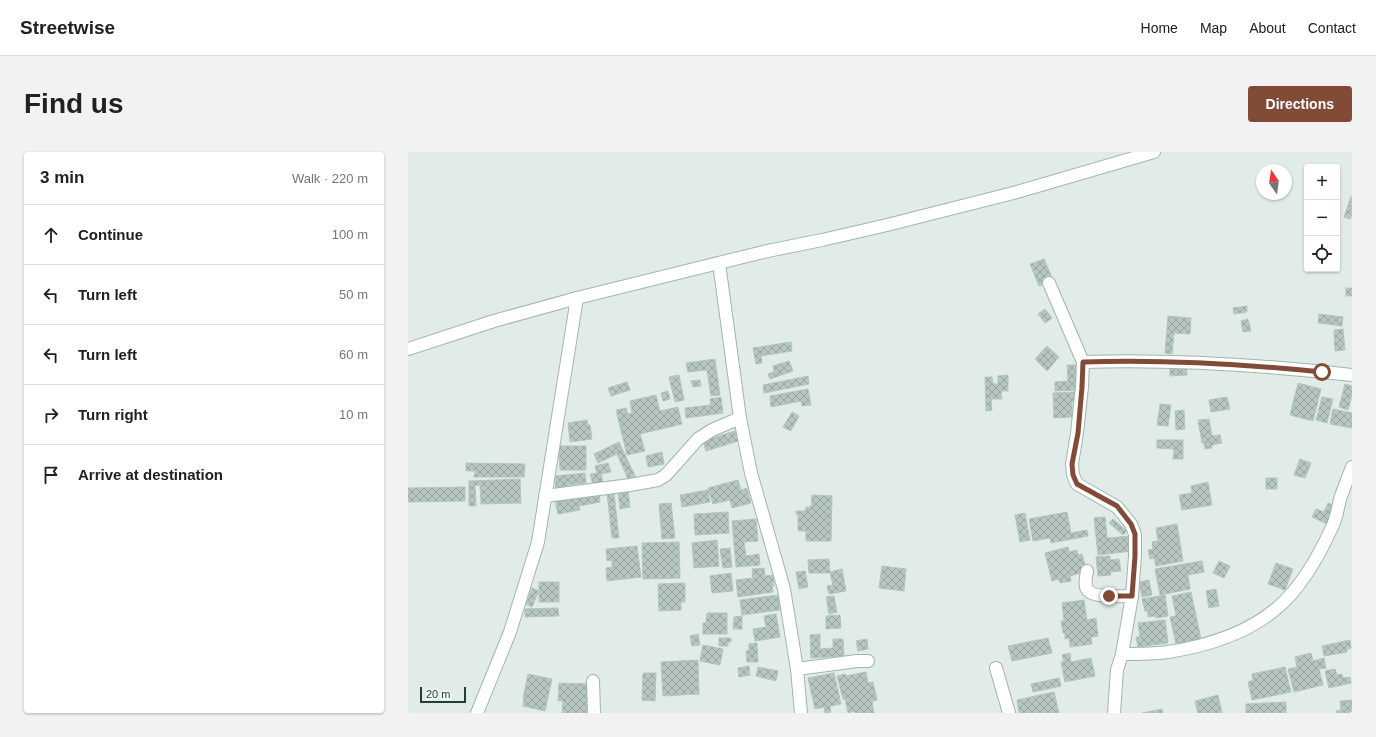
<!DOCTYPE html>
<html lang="en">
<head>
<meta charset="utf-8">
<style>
	body { margin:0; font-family:Arial,sans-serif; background:#f2f2f2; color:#202124 }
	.controls { position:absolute; right:12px; top:12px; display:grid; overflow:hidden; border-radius:4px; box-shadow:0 1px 3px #0004 }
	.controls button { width:36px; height:36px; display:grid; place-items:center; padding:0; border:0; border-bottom:1px solid #e0e0e0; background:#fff; color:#202124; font:20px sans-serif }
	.compass { position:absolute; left:848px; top:12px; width:36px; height:36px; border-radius:50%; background:#fff; box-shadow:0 1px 3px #0004; rotate:347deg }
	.scale { position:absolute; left:12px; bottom:10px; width:46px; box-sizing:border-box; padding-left:4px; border:2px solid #203e37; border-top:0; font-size:11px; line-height:14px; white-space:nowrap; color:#203e37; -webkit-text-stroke:3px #f2f9f5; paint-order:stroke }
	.stop { position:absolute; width:12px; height:12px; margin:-9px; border:3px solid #824b38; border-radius:50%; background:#fff }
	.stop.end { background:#824b38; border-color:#fff; box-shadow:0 1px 4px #0008 }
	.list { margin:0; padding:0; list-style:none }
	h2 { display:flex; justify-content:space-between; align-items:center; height:52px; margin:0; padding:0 16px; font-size:17px }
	h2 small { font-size:13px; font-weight:400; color:#757577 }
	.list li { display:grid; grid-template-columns:26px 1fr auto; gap:12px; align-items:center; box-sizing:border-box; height:60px; padding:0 16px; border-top:1px solid #e0e0e0 }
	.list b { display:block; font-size:15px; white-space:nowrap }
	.list em { font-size:13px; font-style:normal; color:#757577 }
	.icon { flex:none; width:22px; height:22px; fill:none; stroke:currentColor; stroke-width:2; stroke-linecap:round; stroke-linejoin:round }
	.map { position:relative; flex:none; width:944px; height:561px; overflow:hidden; border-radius:4px }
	header { display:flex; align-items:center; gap:24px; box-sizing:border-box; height:56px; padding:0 20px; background:#fff; border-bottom:1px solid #e0e0e0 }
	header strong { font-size:19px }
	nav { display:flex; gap:22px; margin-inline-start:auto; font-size:14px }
	.intro { display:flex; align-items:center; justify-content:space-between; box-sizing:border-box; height:96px; padding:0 24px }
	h1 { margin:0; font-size:28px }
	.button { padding:10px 18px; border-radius:4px; background:#824b38; color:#fff; font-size:14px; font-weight:700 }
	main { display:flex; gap:24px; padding:0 24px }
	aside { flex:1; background:#fff; border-radius:4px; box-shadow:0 1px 3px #0004 }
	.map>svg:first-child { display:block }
	.building { fill:url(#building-cross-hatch); stroke:#b3c6bf }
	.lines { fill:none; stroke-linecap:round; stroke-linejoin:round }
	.minor-casing { stroke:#a3b4af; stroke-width:14 }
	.minor { stroke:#fff; stroke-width:12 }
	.route { stroke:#824b38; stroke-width:5 }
</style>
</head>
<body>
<header>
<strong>Streetwise</strong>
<nav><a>Home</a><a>Map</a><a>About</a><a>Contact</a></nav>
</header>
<div class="intro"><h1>Find us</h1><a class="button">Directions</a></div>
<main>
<aside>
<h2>3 min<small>Walk · 220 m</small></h2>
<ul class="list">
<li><svg class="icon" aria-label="ahead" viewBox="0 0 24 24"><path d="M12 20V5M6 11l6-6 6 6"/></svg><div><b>Continue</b></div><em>100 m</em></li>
<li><svg class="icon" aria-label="left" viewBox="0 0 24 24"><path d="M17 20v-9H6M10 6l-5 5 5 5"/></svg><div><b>Turn left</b></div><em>50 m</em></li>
<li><svg class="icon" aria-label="left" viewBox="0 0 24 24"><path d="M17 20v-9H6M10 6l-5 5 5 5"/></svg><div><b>Turn left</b></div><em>60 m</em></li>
<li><svg class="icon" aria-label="right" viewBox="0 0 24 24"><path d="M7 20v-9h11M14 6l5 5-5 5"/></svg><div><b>Turn right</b></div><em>10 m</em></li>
<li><svg class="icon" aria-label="arrive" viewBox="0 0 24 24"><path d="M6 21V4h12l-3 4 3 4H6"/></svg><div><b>Arrive at destination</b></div></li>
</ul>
</aside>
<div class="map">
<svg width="944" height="561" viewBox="0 0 944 561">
	<defs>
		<pattern id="building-cross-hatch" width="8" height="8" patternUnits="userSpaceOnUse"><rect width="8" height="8" fill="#b6c7c1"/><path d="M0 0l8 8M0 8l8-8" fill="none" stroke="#94a39e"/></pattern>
	</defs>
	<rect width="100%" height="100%" fill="#e1ece8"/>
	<!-- building -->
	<g class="building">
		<polygon points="943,44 944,62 942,67 936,65"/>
		<polygon points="636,107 645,128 631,134 622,112"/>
		<rect x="938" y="136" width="6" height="8"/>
		<polygon points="839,154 839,160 826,162 825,156"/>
		<polygon points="637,157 644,166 637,171 630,162"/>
		<polygon points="911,162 935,165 934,174 910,171"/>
		<polygon points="760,164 783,166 782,182 766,181 764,202 757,201"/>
		<polygon points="840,167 843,179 835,180 833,169"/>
		<polygon points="935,177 937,198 927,199 926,178"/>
		<polygon points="383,190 384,199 353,204 354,211 348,212 345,196"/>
		<polygon points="639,194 651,205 639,219 627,207"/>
		<polygon points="307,207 312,243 303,244 299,218 280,220 278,211"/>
		<polygon points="381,209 385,219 362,227 360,222 366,220 365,214"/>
		<polygon points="659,213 668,213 669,238 647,239 647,230 660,229"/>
		<polygon points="778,213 779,223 762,224 762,214"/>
		<polygon points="271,223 276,248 267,250 261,225"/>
		<polygon points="600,223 600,239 593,239 594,247 583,247 584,258 578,259 577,225 584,225 585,232 590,232 590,224"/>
		<polygon points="400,224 401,232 356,241 355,233"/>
		<polygon points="292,228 293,234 285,235 283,229"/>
		<polygon points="219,230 222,238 203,244 200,236"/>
		<polygon points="890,231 913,237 905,269 882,263"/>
		<polygon points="937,232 944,234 944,243 940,258 931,255"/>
		<polygon points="400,237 403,253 394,254 393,249 363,255 362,244"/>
		<polygon points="260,239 262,247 255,249 253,241"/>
		<polygon points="667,240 667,249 664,249 664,265 646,266 645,241"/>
		<polygon points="248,243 252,259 270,255 274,272 232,282 237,299 219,303 208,258 218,256 220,262 224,261 222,249"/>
		<polygon points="313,245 315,261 278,266 277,256 303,253 302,247"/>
		<polygon points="819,245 822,257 803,260 801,248"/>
		<polygon points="914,245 925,247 919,271 908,268"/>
		<polygon points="752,252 763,253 760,274 749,273"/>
		<polygon points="925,257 944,261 944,276 922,272"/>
		<polygon points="776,258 777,277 768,278 767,259"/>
		<polygon points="384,260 391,264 383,279 375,275"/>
		<polygon points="801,267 804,284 812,283 814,291 804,293 804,296 797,297 796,291 794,291 790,268"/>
		<polygon points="179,268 180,273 182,273 184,287 162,290 160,271"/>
		<polygon points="327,279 330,289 298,299 295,289"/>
		<polygon points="749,288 775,288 775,307 765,307 766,297 749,296"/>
		<polygon points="211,290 228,326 221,329 209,302 190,311 186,302"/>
		<polygon points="151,294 178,294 178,318 152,318"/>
		<polygon points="254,300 256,312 240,315 238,304"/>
		<polygon points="892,307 903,311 897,326 886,323"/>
		<polygon points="58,311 117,312 116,325 66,325 67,319 58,319"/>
		<polygon points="200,311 203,320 193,322 195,330 185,333 182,322 189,321 187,314"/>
		<polygon points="177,321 178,331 160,333 160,337 148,338 147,324"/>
		<rect x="858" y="326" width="11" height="11"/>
		<polygon points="112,327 113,351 73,352 72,333 67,333 68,354 61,354 61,329"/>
		<polygon points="330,328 333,338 339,336 343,351 324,356 322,348 305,352 300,336"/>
		<polygon points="800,330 804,353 774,358 771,343 784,341 783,334"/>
		<polygon points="57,335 57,349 0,350 0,336"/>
		<polygon points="220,338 222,355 212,357 210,340"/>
		<polygon points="300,338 302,350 274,355 272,343"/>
		<polygon points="191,340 192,350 171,354 172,358 150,362 147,348"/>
		<polygon points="206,341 211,386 204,386 199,342"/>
		<polygon points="404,343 424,344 423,389 398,389 398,379 390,379 390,363 388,362 388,359 397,359 398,355 403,355"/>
		<polygon points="263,351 267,386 254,387 251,352"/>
		<polygon points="920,351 927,354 919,372 904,365 908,357 916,360"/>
		<polygon points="320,360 321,381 287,383 286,362"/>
		<polygon points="659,360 663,381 679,378 680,384 643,391 642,386 625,389 621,367"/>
		<polygon points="617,361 622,388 612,390 607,363"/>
		<polygon points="697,365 699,386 723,384 724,399 690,403 686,366"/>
		<polygon points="348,367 350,389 336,390 338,404 351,402 352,413 328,415 324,369"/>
		<polygon points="705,367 719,379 715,383 701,371"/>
		<polygon points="769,372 775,409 748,414 746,406 742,407 740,398 745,397 744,390 750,389 748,376"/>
		<polygon points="309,388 311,414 286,416 284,391"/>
		<polygon points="271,390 272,426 235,427 234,391"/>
		<polygon points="229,394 233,425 199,429 198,416 204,415 204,408 199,409 198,397"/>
		<polygon points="660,395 661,400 669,398 670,403 674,402 677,413 673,413 675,420 662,424 663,429 652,431 651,427 644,429 637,401"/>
		<polygon points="322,396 324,415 315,416 312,397"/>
		<polygon points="702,404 702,408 711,407 713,419 702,420 703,423 690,424 688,405"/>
		<polygon points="421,407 422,421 401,421 400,408"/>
		<polygon points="794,409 796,420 780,423 782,437 752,443 747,417"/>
		<polygon points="811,409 822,414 816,426 805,421"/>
		<polygon points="868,411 885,417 877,438 860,432"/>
		<polygon points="474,414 498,417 496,439 471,436"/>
		<polygon points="356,416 357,424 365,423 366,434 364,434 365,440 330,445 328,428 345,426 344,417"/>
		<polygon points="434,417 438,439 421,442 419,434 425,433 422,420"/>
		<polygon points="397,419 400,435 391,437 388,420"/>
		<polygon points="323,421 325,439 304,441 302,424"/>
		<polygon points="741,428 744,443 734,445 731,430"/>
		<rect x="131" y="430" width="20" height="20"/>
		<polygon points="277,431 277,450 273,450 273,458 251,459 250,432"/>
		<polygon points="124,436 131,439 124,455 118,452"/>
		<polygon points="808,437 811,454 801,456 798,439"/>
		<polygon points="783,440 793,487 768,492 762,465 768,464 764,444"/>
		<polygon points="370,443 372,458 334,463 332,448"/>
		<polygon points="757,443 760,464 748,466 747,464 740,465 740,459 737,459 734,447"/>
		<polygon points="426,444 429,460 421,462 418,445"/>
		<polygon points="676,448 679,468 688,466 690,484 683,485 684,492 662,495 661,486 657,487 657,481 655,481 653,469 656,469 654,451"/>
		<polygon points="150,456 151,464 117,465 117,457"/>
		<polygon points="299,461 319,461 319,482 295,482 295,471 298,471"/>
		<polygon points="368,462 372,485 347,489 345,477 358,475 356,464"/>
		<polygon points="432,463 433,476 418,477 418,464"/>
		<polygon points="334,464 334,477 325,477 326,465"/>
		<polygon points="757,468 760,491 730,495 728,485 732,485 730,471"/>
		<polygon points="290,482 292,493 284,494 282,484"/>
		<polygon points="412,482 412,497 425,496 425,487 435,487 436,504 403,506 402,483"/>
		<polygon points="311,486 323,486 323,490 320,490 320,494 311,494"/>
		<polygon points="640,486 644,501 604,509 600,494"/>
		<polygon points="459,487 460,497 450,499 448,489"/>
		<polygon points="942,488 943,496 939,497 939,500 916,504 914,494"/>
		<polygon points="349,491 350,510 339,510 338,499 341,499 341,492"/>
		<polygon points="295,493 315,497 312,513 292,509"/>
		<polygon points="662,501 663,510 683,506 687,524 657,530 653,510 656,510 654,503"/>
		<polygon points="903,501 905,509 916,506 918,516 911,517 915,533 886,540 880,517 889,515 887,505"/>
		<polygon points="290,508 291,542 255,544 253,510"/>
		<polygon points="341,514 342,523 331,525 330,516"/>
		<polygon points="350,515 370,519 368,529 348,524"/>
		<polygon points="877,515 883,540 844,548 840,530 845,528 844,522"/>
		<polygon points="927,517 929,523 934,522 935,526 942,525 943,531 921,536 917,519"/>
		<polygon points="458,520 460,531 465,530 469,548 464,549 466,561 447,561 447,559 440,561 437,547 435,547 429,524 437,522 438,524"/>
		<polygon points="235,521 248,521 247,549 234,548"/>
		<polygon points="426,521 433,552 422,554 423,560 417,561 416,555 407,557 400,526"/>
		<polygon points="120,522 144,527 137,559 115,554 116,547 115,546"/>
		<polygon points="651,526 653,534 625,540 623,532"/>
		<polygon points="151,531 183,532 181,561 154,561 155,549 150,549"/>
		<polygon points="646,540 651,561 611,561 609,548"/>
		<polygon points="810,543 814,561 790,561 787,549"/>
		<polygon points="944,548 944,561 929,561 928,559 933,558 932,549"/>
		<polygon points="878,550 878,561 838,561 838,552"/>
		<polygon points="754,557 755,561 734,561"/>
	</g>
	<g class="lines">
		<defs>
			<g id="minor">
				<polyline points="311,111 332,266 343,321 376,437 389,517 393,561"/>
				<polyline points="641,131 675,210 674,235 669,281 664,312 665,323 669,332 709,355 723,372 727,382 727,404 724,444 714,502 709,518 706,561"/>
				<polyline points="0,197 86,169 169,146 355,100 414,88 479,73 609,40 746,0"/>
				<path d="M675,210c90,-3 180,3 269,13"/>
				<polyline points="137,344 222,333 250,328 258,323 290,287 304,278 332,266"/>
				<path d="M679,419c-1,5 -2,11 -1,16 3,12 36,9 46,9"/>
				<path d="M714,502c15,0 31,0 46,-2 38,-6 80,-19 109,-44 24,-20 43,-54 56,-83 4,-9 5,-19 8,-29 4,-10 7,-19 11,-29"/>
				<polyline points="588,516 601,561"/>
				<polyline points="389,517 449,509 460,509"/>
				<polyline points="185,529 186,561"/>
				<polyline points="69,561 102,480 130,390 169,146"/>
			</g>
		</defs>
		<!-- minor casing -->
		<use href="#minor" class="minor-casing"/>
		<!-- minor -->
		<use href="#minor" class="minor"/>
	</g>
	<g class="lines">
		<!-- route -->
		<path class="route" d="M701,444h23l3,-40v-22l-4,-10 -14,-18 -40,-22 -4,-9 -1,-11 6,-31 4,-46 1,-25c80,-3 160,2 239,10"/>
	</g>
</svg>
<div class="controls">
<button>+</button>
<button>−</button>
<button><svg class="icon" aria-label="locate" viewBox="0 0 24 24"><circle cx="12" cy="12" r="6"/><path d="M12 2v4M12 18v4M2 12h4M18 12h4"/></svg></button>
</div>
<svg class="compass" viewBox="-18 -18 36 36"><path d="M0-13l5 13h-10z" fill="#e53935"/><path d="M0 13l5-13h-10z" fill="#757577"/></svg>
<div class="scale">20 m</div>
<div class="stop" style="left:914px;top:220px"></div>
<div class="stop end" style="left:701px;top:444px"></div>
</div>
</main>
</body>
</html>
